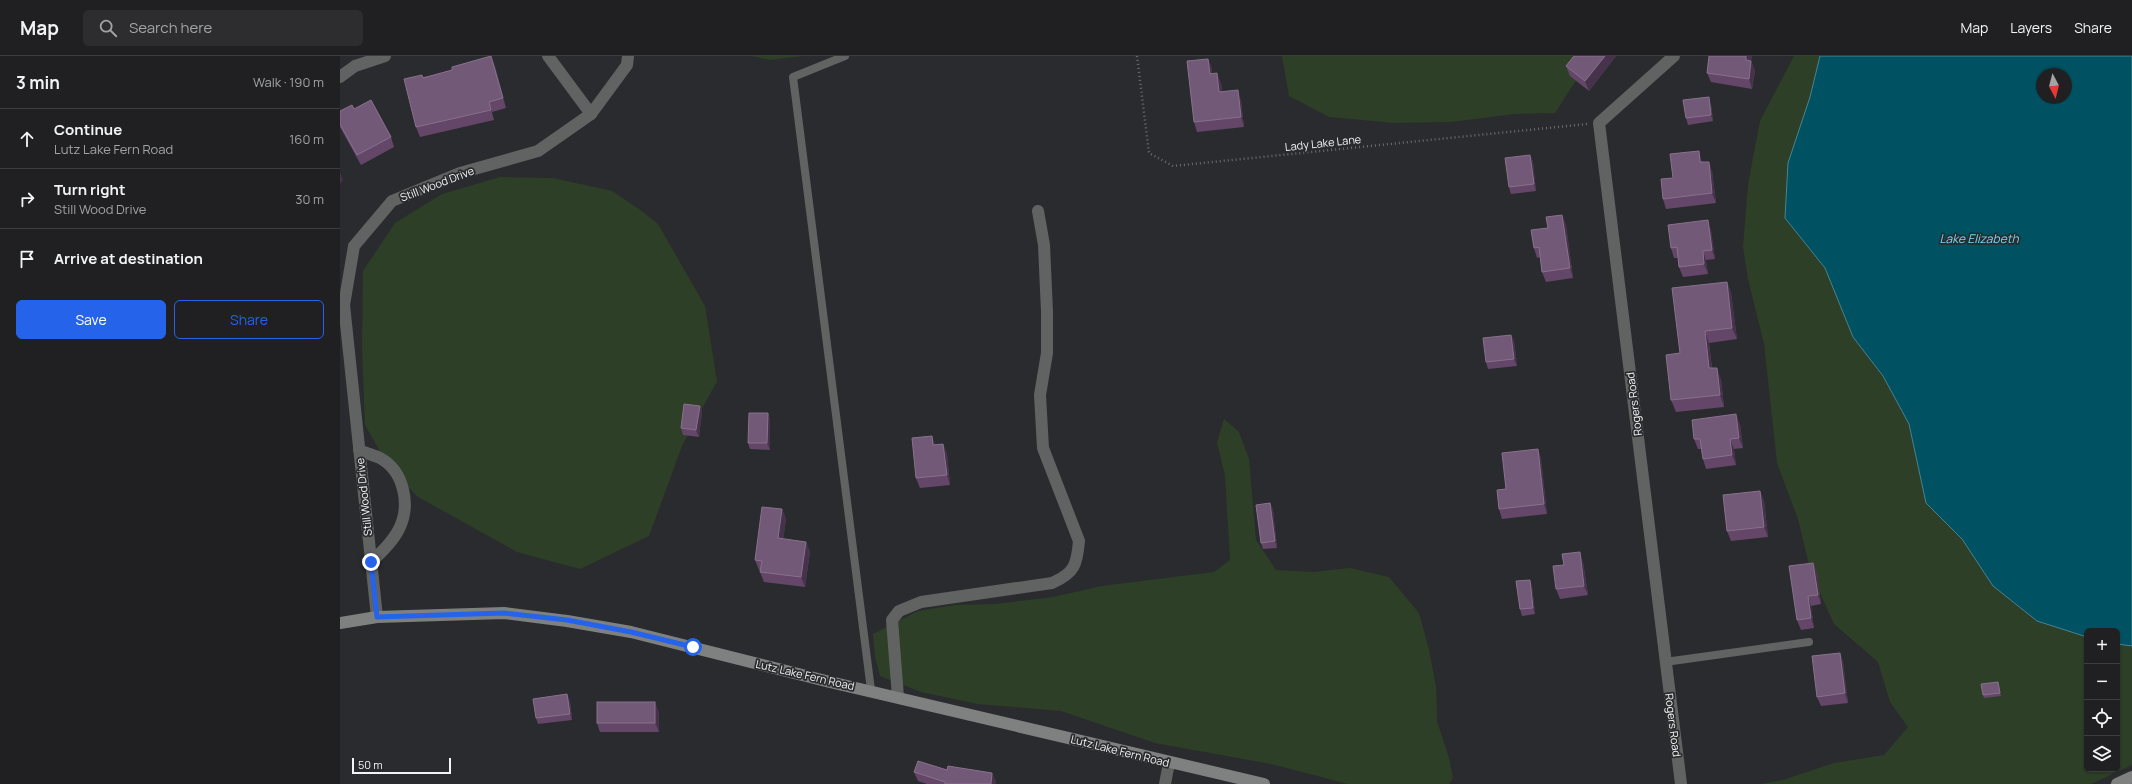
<!DOCTYPE html>
<html lang="en">
<head>
<meta charset="utf-8">
<style>
	body { margin:0; font-family:Manrope,sans-serif; background:#2d2d2f; color:#f1f3f6 }
	.controls { position:absolute; right:12px; bottom:12px; display:grid; overflow:hidden; border-radius:6px; box-shadow:0 1px 3px #0004 }
	.controls button { width:36px; height:36px; display:grid; place-items:center; padding:0; border:0; border-bottom:1px solid #3d3e40; background:#202022; color:#f1f3f6; font:20px sans-serif }
	.compass { position:absolute; left:1696px; top:12px; width:36px; height:36px; border-radius:50%; background:#202022; box-shadow:0 1px 3px #0004; rotate:173deg }
	.scale { position:absolute; left:12px; bottom:10px; width:99px; box-sizing:border-box; padding-left:4px; border:2px solid #f4f4f6; border-top:0; font-size:11px; line-height:14px; white-space:nowrap; color:#f4f4f6; -webkit-text-stroke:3px #2a2b2e; paint-order:stroke }
	.stop { position:absolute; width:12px; height:12px; margin:-9px; border:3px solid #2563eb; border-radius:50%; background:#fff }
	.stop.end { background:#2563eb; border-color:#fff; box-shadow:0 1px 4px #0008 }
	.list { margin:0; padding:0; list-style:none }
	h2 { display:flex; justify-content:space-between; align-items:center; height:52px; margin:0; padding:0 16px; font-size:17px }
	h2 small { font-size:13px; font-weight:400; color:#a2a3a5 }
	.list li { display:grid; grid-template-columns:26px 1fr auto; gap:12px; align-items:center; box-sizing:border-box; height:60px; padding:0 16px; border-top:1px solid #3d3e40 }
	.list b { display:block; font-size:15px; white-space:nowrap }
	.list p { margin:0; font-size:13px; white-space:nowrap; color:#a2a3a5 }
	.list em { font-size:13px; font-style:normal; color:#a2a3a5 }
	.actions { display:flex; gap:8px; padding:12px 16px }
	.actions a { flex:1; padding:9px 0; border:1px solid #2563eb; border-radius:6px; text-align:center; font-size:14px; color:#2563eb }
	.actions .main { background:#2563eb; color:#fff }
	.icon { flex:none; width:22px; height:22px; fill:none; stroke:currentColor; stroke-width:2; stroke-linecap:round; stroke-linejoin:round }
	.map { position:relative; flex:none; width:1792px; height:728px; overflow:hidden }
	header { display:flex; align-items:center; gap:24px; box-sizing:border-box; height:56px; padding:0 20px; background:#202022; border-bottom:1px solid #3d3e40 }
	header strong { font-size:19px }
	nav { display:flex; gap:22px; margin-inline-start:auto; font-size:14px }
	.search { width:280px; height:36px; background:#2d2d2f; display:flex; align-items:center; gap:10px; box-sizing:border-box; padding:0 14px; border-radius:6px; color:#a2a3a5; font-size:15px }
	main { display:flex }
	aside { flex:1; background:#202022 }
	.map>svg:first-child { display:block }
	.green { fill:#2d3f27 }
	.water { fill:#005263; stroke:#49838f; fill-rule:evenodd }
	.lines { fill:none; stroke-linecap:round; stroke-linejoin:round }
	.path { stroke:#6c6d6f; stroke-width:2.5; stroke-dasharray:1 3; stroke-linecap:butt }
	.lane { stroke:#616362; stroke-width:8 }
	.street { stroke:#616362; stroke-width:12 }
	.secondary { stroke:#7e8180; stroke-width:12 }
	.wall { fill:#644669 }
	.shaded-wall { fill:#46334b }
	.building { fill:#735978; stroke:#88718c }
	.route { stroke:#2563eb; stroke-width:5 }
	.labels { text-anchor:middle; stroke-width:3.5; stroke-linejoin:round; paint-order:stroke }
	.street-label { font-size:11px; fill:#f4f4f6; stroke:#2a2b2e }
	.water-label { font-size:12px; font-style:italic; fill:#70d7f3; stroke:#2a2b2e }
</style>
</head>
<body>
<header>
<strong>Map</strong>
<div class="search"><svg class="icon" aria-label="search" viewBox="0 0 24 24"><circle cx="10" cy="10" r="6"/><path d="M15 15l6 6"/></svg>Search here</div>
<nav><a>Map</a><a>Layers</a><a>Share</a></nav>
</header>
<main>
<aside>
<h2>3 min<small>Walk · 190 m</small></h2>
<ul class="list">
<li><svg class="icon" aria-label="ahead" viewBox="0 0 24 24"><path d="M12 20V5M6 11l6-6 6 6"/></svg><div><b>Continue</b><p>Lutz Lake Fern Road</p></div><em>160 m</em></li>
<li><svg class="icon" aria-label="right" viewBox="0 0 24 24"><path d="M7 20v-9h11M14 6l5 5-5 5"/></svg><div><b>Turn right</b><p>Still Wood Drive</p></div><em>30 m</em></li>
<li><svg class="icon" aria-label="arrive" viewBox="0 0 24 24"><path d="M6 21V4h12l-3 4 3 4H6"/></svg><div><b>Arrive at destination</b></div></li>
</ul>
<div class="actions"><a class="main">Save</a><a>Share</a></div>
</aside>
<div class="map">
<svg width="1792" height="728" viewBox="0 0 1792 728">
	<rect width="100%" height="100%" fill="#2a2b2e"/>
	<!-- green -->
	<g class="green">
		<polygon points="411,0 463,0 430,4"/>
		<polygon points="942,0 1250,0 1242,15 1215,57 1174,58 1111,66 1054,67 989,61 949,40"/>
		<polygon points="1454,0 1480,0 1445,162 1485,212 1516,284 1546,325 1569,368 1586,447 1622,483 1653,530 1697,565 1747,581 1747,713 1777,713 1777,588 1792,590 1792,709 1751,728 1421,728 1443,724 1494,707 1544,699 1568,671 1550,646 1538,606 1494,568 1471,517 1458,463 1437,407 1424,288 1408,223 1403,191 1408,128 1420,65"/>
		<polygon points="160,121 213,122 272,135 299,153 318,168 365,250 377,325 342,390 309,480 240,513 177,496 78,441 49,411 25,369 22,292 23,215 55,167 102,138"/>
		<polygon points="884,363 899,376 909,403 916,484 936,514 972,516 1010,512 1049,521 1079,557 1089,594 1096,630 1097,665 1109,702 1113,722 1109,728 1008,728 931,708 815,687 721,655 638,648 581,636 540,620 535,601 533,578 578,555 615,549 655,548 713,541 762,530 874,516 890,504 885,420 877,386"/>
	</g>
	<!-- water -->
	<path class="water" d="M1480,0h312v590l-15,-2v-13h-30v6l-50,-16 -44,-35 -31,-47 -36,-36 -17,-79 -26,-48 -30,-39 -28,-69 -40,-50 3,-55 22,-66zM1702,18h24v24h-24z"/>
	<g class="lines">
		<!-- path -->
		<polyline class="path" points="797,0 809,97 833,110 1247,68"/>
		<!-- lane -->
		<g class="lane">
			<polyline points="505,0 453,21 531,634"/>
			<polyline points="1325,606 1469,586"/>
		</g>
		<!-- street -->
		<g class="street">
			<polyline points="208,0 251,58"/>
			<polyline points="1334,0 1259,67 1341,728"/>
			<polyline points="0,21 15,10 45,0"/>
			<path d="M19,394c7,3 14,5 21,8 24,13 31,47 19,71 -6,12 -18,24 -28,33"/>
			<polyline points="37,561 4,249 14,190 52,145 120,117 198,95 251,58 287,9 288,0"/>
			<path d="M558,641l-6,-77 7,-9 22,-9 131,-19c23,-10 25,-19 27,-42l-36,-93 -3,-53 7,-42v-41l-3,-67 -6,-34"/>
			<polyline points="825,728 829,707"/>
		</g>
		<!-- secondary -->
		<g class="secondary">
			<polyline points="0,567 37,561 164,557 227,565 291,576 490,626 924,728"/>
			<polyline points="1777,728 1792,721"/>
		</g>
	</g>
	<!-- wall -->
	<g class="wall">
		<polygon points="1234,0 1276,0 1249,35 1230,20 1226,10"/>
		<polygon points="1369,0 1412,0 1411,5 1415,15 1412,33 1371,26 1367,17"/>
		<polygon points="868,3 872,13 872,17 881,27 882,36 901,44 904,71 857,76 854,66"/>
		<polygon points="155,10 166,52 152,56 154,64 80,81 76,71 83,21"/>
		<polygon points="1371,48 1373,65 1348,69 1346,62"/>
		<polygon points="14,53 51,81 54,91 21,109 0,71 0,55"/>
		<polygon points="1190,99 1193,106 1196,135 1171,138 1169,131"/>
		<polygon points="1362,105 1372,115 1376,147 1326,153 1323,143 1333,122"/>
		<polygon points="1222,159 1226,169 1233,222 1206,226 1202,216 1200,201 1197,202 1194,192 1208,172"/>
		<polygon points="1371,174 1375,203 1366,204 1368,218 1343,221 1339,211 1338,202 1334,202 1331,192"/>
		<polygon points="1387,226 1391,237 1397,283 1369,287 1372,312 1381,323 1384,351 1336,356 1331,344 1340,297"/>
		<polygon points="1171,279 1174,285 1177,310 1148,313 1146,306"/>
		<polygon points="360,350 362,356 359,381 343,379 341,372"/>
		<polygon points="428,357 430,364 430,394 410,393 408,387"/>
		<polygon points="1400,368 1403,392 1394,393 1396,409 1366,413 1363,403 1361,393 1358,393 1354,383"/>
		<polygon points="592,380 595,389 603,388 607,398 610,429 580,432 576,422"/>
		<polygon points="1198,393 1201,403 1207,458 1162,463 1159,453 1166,433"/>
		<polygon points="1420,435 1424,445 1428,481 1391,485 1387,475"/>
		<polygon points="930,447 933,454 937,492 923,493 921,487"/>
		<polygon points="442,453 446,463 443,483 466,486 470,496 465,531 424,526 420,516 421,514 419,514 415,504"/>
		<polygon points="1243,506 1248,539 1220,543 1216,533"/>
		<polygon points="1473,507 1477,517 1481,548 1471,550 1474,572 1461,574 1457,564"/>
		<polygon points="1192,530 1195,558 1182,560 1180,553"/>
		<polygon points="1500,597 1503,606 1508,647 1481,650 1477,641"/>
		<polygon points="1658,626 1659,629 1661,640 1644,642 1643,639"/>
		<polygon points="227,638 230,645 232,664 198,668 196,662"/>
		<polygon points="319,656 319,676 260,676 257,667"/>
		<polygon points="607,714 652,717 656,726 655,728 587,728 578,725 574,716"/>
	</g>
	<!-- shaded-wall -->
	<g class="shaded-wall">
		<polygon points="151,0 155,10 166,52 163,42"/>
		<polygon points="1265,0 1276,0 1249,35 1245,25"/>
		<polygon points="1406,0 1412,0 1409,14 1406,4"/>
		<polygon points="868,3 872,13 873,27 870,18"/>
		<polygon points="1411,5 1415,15 1412,33 1409,23"/>
		<polygon points="877,17 881,27 883,46 879,36"/>
		<polygon points="898,34 901,44 904,71 901,61"/>
		<polygon points="1369,41 1371,48 1373,65 1371,59"/>
		<polygon points="149,46 152,56 154,64 151,54"/>
		<polygon points="1359,95 1362,105 1364,116 1360,106"/>
		<polygon points="1190,99 1193,106 1196,135 1194,128"/>
		<polygon points="1369,106 1372,115 1376,147 1372,137"/>
		<polygon points="0,116 3,124 0,128"/>
		<polygon points="1222,159 1226,169 1233,222 1230,212"/>
		<polygon points="1368,164 1371,174 1375,203 1372,194"/>
		<polygon points="1363,195 1366,204 1368,218 1364,208"/>
		<polygon points="1387,226 1391,237 1397,283 1392,272"/>
		<polygon points="1365,275 1369,287 1373,324 1369,312"/>
		<polygon points="1171,279 1174,285 1177,310 1174,303"/>
		<polygon points="1377,312 1381,323 1384,351 1380,339"/>
		<polygon points="360,350 362,356 359,381 356,374"/>
		<polygon points="428,357 430,364 430,394 427,387"/>
		<polygon points="1396,358 1400,368 1403,392 1399,382"/>
		<polygon points="592,380 596,390 593,389"/>
		<polygon points="1390,383 1394,393 1396,409 1392,399"/>
		<polygon points="603,388 607,398 610,429 607,419"/>
		<polygon points="1198,393 1201,403 1207,458 1204,448"/>
		<polygon points="1420,435 1424,445 1428,481 1424,471"/>
		<polygon points="930,447 933,454 937,492 935,485"/>
		<polygon points="442,453 446,463 442,492 438,482"/>
		<polygon points="466,486 470,496 465,531 461,521"/>
		<polygon points="1240,496 1243,506 1248,539 1244,530"/>
		<polygon points="1473,507 1477,517 1481,548 1478,539"/>
		<polygon points="1190,524 1192,530 1195,558 1193,552"/>
		<polygon points="1468,540 1471,550 1474,572 1471,562"/>
		<polygon points="1500,597 1503,606 1508,647 1505,637"/>
		<polygon points="1658,626 1659,629 1661,640 1660,637"/>
		<polygon points="227,638 230,645 232,664 230,658"/>
		<polygon points="315,646 319,656 319,676 315,667"/>
		<polygon points="652,717 656,726 655,728 651,728"/>
	</g>
	<!-- building -->
	<g class="building">
		<polygon points="151,0 163,42 149,46 151,54 76,71 64,23 82,19 83,22 112,14 112,11"/>
		<polygon points="1234,0 1265,0 1245,25 1226,10"/>
		<polygon points="1369,0 1406,0 1406,4 1411,5 1409,23 1367,17"/>
		<polygon points="868,3 870,18 877,17 879,36 898,34 901,61 854,66 847,5"/>
		<polygon points="1369,41 1371,59 1346,62 1343,44"/>
		<polygon points="31,44 51,81 17,99 0,68 0,55 12,49 14,53"/>
		<polygon points="1359,95 1360,106 1369,106 1372,137 1323,143 1321,123 1333,122 1330,98"/>
		<polygon points="1190,99 1194,128 1169,131 1165,102"/>
		<polygon points="1222,159 1230,212 1202,216 1199,191 1194,192 1191,174 1208,172 1206,161"/>
		<polygon points="1368,164 1372,194 1363,195 1364,208 1339,211 1337,191 1331,192 1328,169"/>
		<polygon points="1387,226 1392,272 1365,275 1369,312 1377,312 1380,339 1331,344 1326,299 1340,297 1332,232"/>
		<polygon points="1171,279 1174,303 1146,306 1143,282"/>
		<polygon points="344,348 360,350 356,374 341,372"/>
		<polygon points="409,357 428,357 427,387 408,387"/>
		<polygon points="1396,358 1399,382 1390,383 1392,399 1363,403 1360,383 1354,383 1352,364"/>
		<polygon points="592,380 593,389 603,388 607,419 576,422 572,382"/>
		<polygon points="1198,393 1204,448 1159,453 1157,434 1166,433 1162,397"/>
		<polygon points="1420,435 1424,471 1387,475 1383,439"/>
		<polygon points="930,447 935,485 921,487 916,449"/>
		<polygon points="422,451 442,453 438,482 466,486 461,521 420,516 422,505 415,504"/>
		<polygon points="1240,496 1244,530 1216,533 1213,510 1224,509 1222,498"/>
		<polygon points="1473,507 1478,539 1468,540 1471,562 1457,564 1449,510"/>
		<polygon points="1190,524 1193,552 1180,553 1176,525"/>
		<polygon points="1500,597 1505,637 1477,641 1472,600"/>
		<polygon points="1658,626 1660,637 1643,639 1641,628"/>
		<polygon points="227,638 230,658 196,662 193,643"/>
		<rect x="257" y="646" width="58" height="21"/>
		<polygon points="578,705 607,714 608,710 652,717 651,728 605,728 605,726 574,716"/>
	</g>
	<g class="lines">
		<!-- route -->
		<polyline class="route" points="31,506 37,561 164,557 227,564 291,576 353,591"/>
	</g>
	<g class="labels">
		<!-- street labels -->
		<g class="street-label">
			<text transform="translate(983 87) rotate(-6)" y="4">Lady Lake Lane</text>
			<text transform="translate(97 128) rotate(-21)" y="4">Still Wood Drive</text>
			<text transform="translate(1294 348) rotate(-97)" y="4">Rogers Road</text>
			<text transform="translate(24 441) rotate(-96)" y="4">Still Wood Drive</text>
			<text transform="translate(465 619) rotate(13)" y="4">Lutz Lake Fern Road</text>
			<text transform="translate(1333 669) rotate(83)" y="4">Rogers Road</text>
			<text transform="translate(780 695) rotate(14)" y="4">Lutz Lake Fern Road</text>
		</g>
		<!-- water labels -->
		<g class="water-label">
			<text x="1639" y="187">Lake Elizabeth</text>
		</g>
	</g>
</svg>
<div class="controls">
<button>+</button>
<button>−</button>
<button><svg class="icon" aria-label="locate" viewBox="0 0 24 24"><circle cx="12" cy="12" r="6"/><path d="M12 2v4M12 18v4M2 12h4M18 12h4"/></svg></button>
<button><svg class="icon" aria-label="layers" viewBox="0 0 24 24"><path d="M12 4l9 5-9 5-9-5zM3 14l9 5 9-5"/></svg></button>
</div>
<svg class="compass" viewBox="-18 -18 36 36"><path d="M0-13l5 13h-10z" fill="#e53935"/><path d="M0 13l5-13h-10z" fill="#a2a3a5"/></svg>
<div class="scale">50 m</div>
<div class="stop" style="left:353px;top:591px"></div>
<div class="stop end" style="left:31px;top:506px"></div>
</div>
</main>
</body>
</html>
